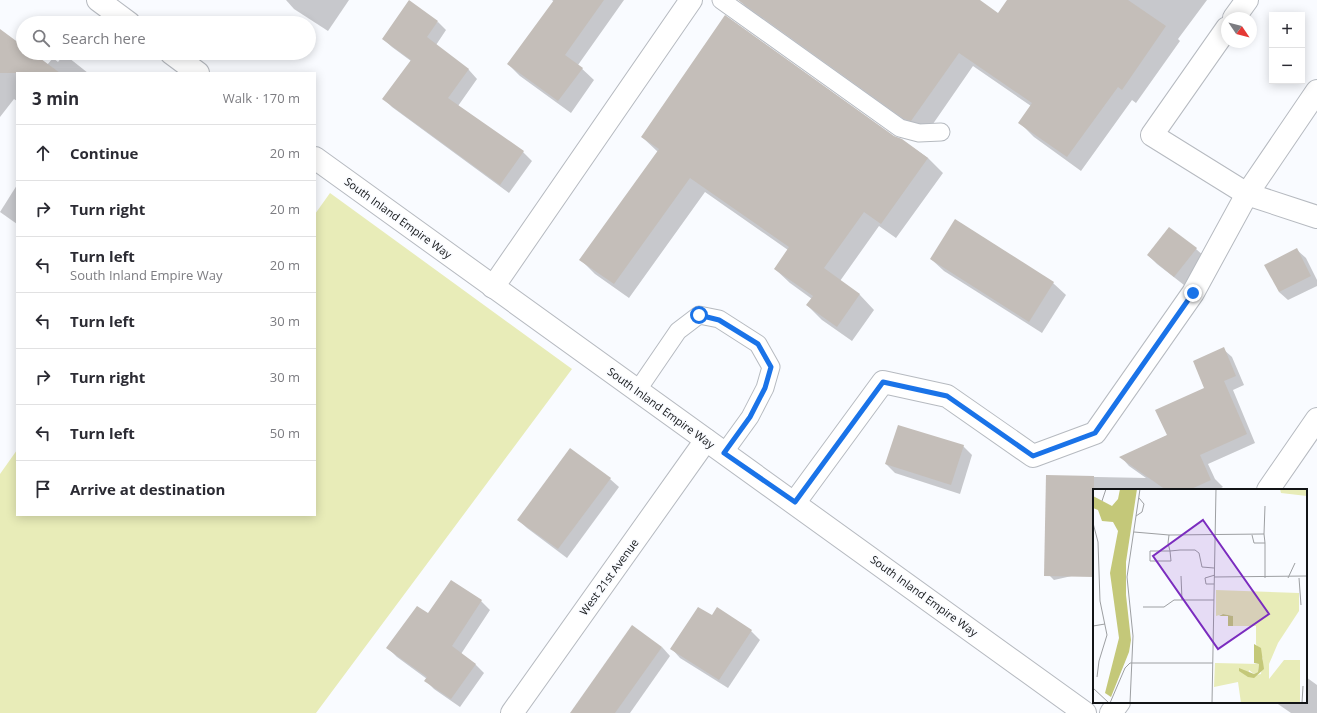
<!DOCTYPE html>
<html lang="en">
<head>
<meta charset="utf-8">
<style>
	body { margin:0; font-family:"Open Sans",sans-serif; background:#f2f2f3; color:#2b2b33 }
	.controls { position:absolute; right:12px; top:12px; display:grid; overflow:hidden; border-radius:0px; box-shadow:0 2px 10px #0003 }
	.controls button { width:36px; height:36px; display:grid; place-items:center; padding:0; border:0; border-bottom:1px solid #e1e1e2; background:#fff; color:#2b2b33; font:20px sans-serif }
	.compass { position:absolute; left:1221px; top:12px; width:36px; height:36px; border-radius:50%; background:#fff; box-shadow:0 2px 10px #0003; rotate:125deg }
	.stop { position:absolute; width:12px; height:12px; margin:-9px; border:3px solid #1a73e8; border-radius:50%; background:#fff }
	.stop.end { background:#1a73e8; border-color:#fff; box-shadow:0 1px 4px #0008 }
	.list { margin:0; padding:0; list-style:none }
	h2 { display:flex; justify-content:space-between; align-items:center; height:52px; margin:0; padding:0 16px; font-size:17px }
	h2 small { font-size:13px; font-weight:400; color:#7c7c81 }
	.list li { display:grid; grid-template-columns:26px 1fr auto; gap:12px; align-items:center; box-sizing:border-box; height:56px; padding:0 16px; border-top:1px solid #e1e1e2 }
	.list b { display:block; font-size:15px; white-space:nowrap }
	.list p { margin:0; font-size:13px; white-space:nowrap; color:#7c7c81 }
	.list em { font-size:13px; font-style:normal; color:#7c7c81 }
	.icon { flex:none; width:22px; height:22px; fill:none; stroke:currentColor; stroke-width:2; stroke-linecap:round; stroke-linejoin:round }
	.map { position:relative; flex:none; width:1317px; height:713px; overflow:hidden }
	.search { position:absolute; background:#fff; box-shadow:0 2px 10px #0003; left:16px; top:16px; width:300px; height:44px; display:flex; align-items:center; gap:10px; box-sizing:border-box; padding:0 14px; border-radius:22px; color:#7c7c81; font-size:15px }
	.panel { position:absolute; background:#fff; box-shadow:0 2px 10px #0003; left:16px; top:72px; width:300px; height:444px; border-radius:0px }
	.map>svg:first-child { display:block }
	.green { fill:#e8ecb8 }
	.shadow { fill:#0003 }
	.building { fill:#c4beb9 }
	.lines { fill:none; stroke-linecap:round; stroke-linejoin:round }
	.lane-casing { stroke:#b6bac0; stroke-width:19 }
	.street-casing { stroke:#b6bac0; stroke-width:24 }
	.secondary-casing { stroke:#b6bac0; stroke-width:24 }
	.lane { stroke:#fff; stroke-width:17 }
	.street { stroke:#fff; stroke-width:22 }
	.secondary { stroke:#fff; stroke-width:22 }
	.route { stroke:#1a73e8; stroke-width:5 }
	.labels { text-anchor:middle; stroke-width:3; stroke-linejoin:round; paint-order:stroke }
	.street-label { font-size:11px; fill:#121416; stroke:#f9fbff }
	.inset-road { fill:none; stroke:#9d9fa2; stroke-width:1 }
	.view { fill:#7b2cbf; fill-opacity:0.15; stroke:#7b2cbf; stroke-width:2 }
	.inset-edge { fill:none; stroke:#121416; stroke-width:2 }
</style>
</head>
<body>
<div class="map">
<svg width="1317" height="713" viewBox="0 0 1317 713">
	<rect width="100%" height="100%" fill="#f9fbff"/>
	<!-- green -->
	<polygon class="green" points="330,193 572,369 316,713 0,713 0,474 17,450 17,515 315,515 315,214"/>
	<!-- shadow -->
	<g class="shadow">
		<polygon points="286,0 349,0 328,31 294,9"/>
		<polygon points="552,0 624,0 578,65 594,80 571,113 520,76 508,64 554,2"/>
		<polygon points="739,0 978,0 998,14 1008,0 1207,0 1178,39 1180,41 1136,103 1132,100 1081,171 1034,137 1020,123 1031,106 973,66 926,134 919,132 752,13"/>
		<polygon points="438,22 446,30 436,45 469,70 477,79 458,106 523,152 532,161 509,193 392,107 384,99 411,61 392,47 383,39"/>
		<polygon points="0,31 23,47 23,53 31,53 47,65 53,58 58,62 64,54 88,73 17,73 17,101 14,99 0,117"/>
		<polygon points="642,137 894,137 902,140 928,158 943,173 896,238 879,226 840,281 860,295 874,310 852,341 822,320 807,305 812,299 790,283 775,269 788,250 705,192 629,298 595,274 581,260 658,152"/>
		<polygon points="17,185 17,224 0,212"/>
		<polygon points="1196,249 1205,257 1184,285 1157,264 1148,255"/>
		<polygon points="1297,250 1306,258 1317,280 1317,286 1288,300 1279,292"/>
		<polygon points="931,259 1053,283 1066,295 1042,333 944,271"/>
		<polygon points="1223,349 1232,357 1244,385 1233,390 1255,443 1208,464 1215,479 1223,487 1217,490 1094,490 1094,571 1054,580 1045,571 1047,476 1146,478 1129,466 1121,457 1168,435 1206,388"/>
		<polygon points="963,446 972,455 960,494 895,473 886,464"/>
		<polygon points="610,479 619,487 567,558 527,528 518,520"/>
		<polygon points="481,601 490,610 461,654 476,665 484,673 460,707 434,689 426,681 427,679 397,657 388,648 428,615"/>
		<polygon points="712,617 751,631 760,640 728,688 680,658 672,649"/>
		<polygon points="662,647 670,656 630,713 571,713"/>
		<polygon points="1306,677 1317,685 1317,713 1291,713 1275,702 1306,702"/>
	</g>
	<!-- building -->
	<g class="building">
		<polygon points="409,0 438,21 427,37 469,69 448,98 524,151 500,185 382,99 411,60 382,39"/>
		<polygon points="554,0 604,0 565,55 583,68 558,101 507,64"/>
		<polygon points="738,0 980,0 998,13 1007,0 1128,0 1166,26 1122,90 1118,87 1067,157 1018,123 1032,103 959,53 911,121 904,119"/>
		<polygon points="725,15 894,136 902,139 928,158 881,224 864,212 824,268 860,294 837,327 806,305 813,296 774,269 789,247 690,178 614,284 579,260 659,149 641,137"/>
		<polygon points="0,29 23,46 23,53 33,53 60,73 0,73"/>
		<polygon points="955,219 1054,282 1029,322 930,259"/>
		<polygon points="1169,227 1197,248 1174,277 1147,255"/>
		<polygon points="1297,248 1311,276 1279,292 1264,265"/>
		<polygon points="1224,347 1236,376 1224,381 1247,434 1200,455 1211,480 1189,490 1166,490 1119,457 1167,435 1155,410 1204,388 1193,361"/>
		<polygon points="898,425 964,445 951,485 885,464"/>
		<polygon points="570,448 611,478 558,549 517,520"/>
		<polygon points="1046,475 1094,476 1094,577 1044,576"/>
		<polygon points="451,580 482,600 452,646 476,664 451,699 424,681 427,677 386,648 417,606 428,613"/>
		<polygon points="698,607 712,615 717,607 752,630 719,680 670,649"/>
		<polygon points="632,625 662,647 615,713 570,713"/>
	</g>
	<g class="lines">
		<defs>
			<g id="lane">
				<polyline points="721,0 900,128 919,133 941,132"/>
				<polyline points="637,391 678,331 699,315 719,319 758,344 771,367 765,388 750,417 724,453"/>
			</g>
			<g id="street">
				<polyline points="1234,18 1247,0"/>
				<polyline points="1227,28 1152,135 1247,194 1317,217"/>
				<polyline points="493,287 691,0"/>
				<polyline points="1268,490 1317,419"/>
				<polyline points="795,502 883,382 947,396 1033,456 1095,433 1193,293 1247,194 1317,91"/>
				<polyline points="512,713 706,440"/>
				<polyline points="1111,713 1119,702"/>
			</g>
			<g id="secondary">
				<polyline points="98,0 129,23"/>
				<polyline points="171,53 198,73"/>
				<polyline points="315,158 1085,713"/>
			</g>
		</defs>
		<!-- lane casing -->
		<use href="#lane" class="lane-casing"/>
		<!-- street casing -->
		<use href="#street" class="street-casing"/>
		<!-- secondary casing -->
		<use href="#secondary" class="secondary-casing"/>
		<!-- lane -->
		<use href="#lane" class="lane"/>
		<!-- street -->
		<use href="#street" class="street"/>
		<!-- secondary -->
		<use href="#secondary" class="secondary"/>
	</g>
	<g class="lines">
		<!-- route -->
		<polyline class="route" points="699,315 719,320 758,344 771,367 765,388 750,417 724,453 795,502 883,382 947,396 1033,456 1095,433 1193,293"/>
	</g>
	<g class="labels">
		<!-- street labels -->
		<g class="street-label">
			<text transform="translate(398 218) rotate(36)" y="4">South Inland Empire Way</text>
			<text transform="translate(661 408) rotate(36)" y="4">South Inland Empire Way</text>
			<text transform="translate(609 577) rotate(-54)" y="4">West 21st Avenue</text>
			<text transform="translate(924 596) rotate(36)" y="4">South Inland Empire Way</text>
		</g>
	</g>
	<!-- overview -->
	<g transform="translate(1093 489)">
		<rect width="214" height="214" fill="#f9fbff"/>
		<path d="M187,0h27v7l-26,-3zM123,101l83,3v18l-21,32 -9,21v15l15,-19h16v43h-59l-3,-21 -24,5 1,-24 44,1 -1,8 -4,2 -5,-4 -1,7 13,-3 2,-15 -7,-15v-18h-23v-10l-10,-2 -7,2z" fill="#e8ecb8"/>
		<path d="M27,0h17l-11,73v33l5,45 -2,12 -18,45 -6,-4 14,-55 -9,-65 8,-42 -5,-9 -11,-1 -4,-11 -5,-2v-12l19,10 6,-7zM130,125l10,2v10h-5v-10h-9zM161,155l7,4 3,21 -10,9 -6,-1 -9,-6v-3l15,6 4,-2 1,-8 -5,-1z" fill="#c4c879"/>
		<path class="inset-road" d="M9,12l4,-12M43,27l6,-4 2,-8 -5,-6M0,34l5,19 2,59 7,34 -8,26 -2,16M41,43l35,3 95,-1 1,9h-11l-2,-8M171,45l1,-28M76,46l-1,8 2,8 1,10h-21v-10h20l10,-1h15l4,3 3,14 12,1M172,54v35M88,87l1,24M121,88l93,-1M195,89l7,-15M206,89l2,27M121,95h-8l-1,-6 10,-3M50,118h21l10,-7h40M0,137l12,-2M0,199l16,15M17,214l15,-35 5,-5h83M37,214l3,-67 -6,-59 13,-88M119,214l4,-214M209,214l1,-17"/>
		<path class="view" d="M110,31l66,94 -51,35 -65,-93z"/>
		<rect width="214" height="214" class="inset-edge"/>
	</g>
</svg>
<div class="controls">
<button>+</button>
<button>−</button>
</div>
<svg class="compass" viewBox="-18 -18 36 36"><path d="M0-13l5 13h-10z" fill="#e53935"/><path d="M0 13l5-13h-10z" fill="#7c7c81"/></svg>
<div class="stop" style="left:699px;top:315px"></div>
<div class="stop end" style="left:1193px;top:293px"></div>
<div class="search"><svg class="icon" aria-label="search" viewBox="0 0 24 24"><circle cx="10" cy="10" r="6"/><path d="M15 15l6 6"/></svg>Search here</div>
<section class="panel">
<h2>3 min<small>Walk · 170 m</small></h2>
<ul class="list">
<li><svg class="icon" aria-label="ahead" viewBox="0 0 24 24"><path d="M12 20V5M6 11l6-6 6 6"/></svg><div><b>Continue</b></div><em>20 m</em></li>
<li><svg class="icon" aria-label="right" viewBox="0 0 24 24"><path d="M7 20v-9h11M14 6l5 5-5 5"/></svg><div><b>Turn right</b></div><em>20 m</em></li>
<li><svg class="icon" aria-label="left" viewBox="0 0 24 24"><path d="M17 20v-9H6M10 6l-5 5 5 5"/></svg><div><b>Turn left</b><p>South Inland Empire Way</p></div><em>20 m</em></li>
<li><svg class="icon" aria-label="left" viewBox="0 0 24 24"><path d="M17 20v-9H6M10 6l-5 5 5 5"/></svg><div><b>Turn left</b></div><em>30 m</em></li>
<li><svg class="icon" aria-label="right" viewBox="0 0 24 24"><path d="M7 20v-9h11M14 6l5 5-5 5"/></svg><div><b>Turn right</b></div><em>30 m</em></li>
<li><svg class="icon" aria-label="left" viewBox="0 0 24 24"><path d="M17 20v-9H6M10 6l-5 5 5 5"/></svg><div><b>Turn left</b></div><em>50 m</em></li>
<li><svg class="icon" aria-label="arrive" viewBox="0 0 24 24"><path d="M6 21V4h12l-3 4 3 4H6"/></svg><div><b>Arrive at destination</b></div></li>
</ul>
</section>
</div>
</body>
</html>
